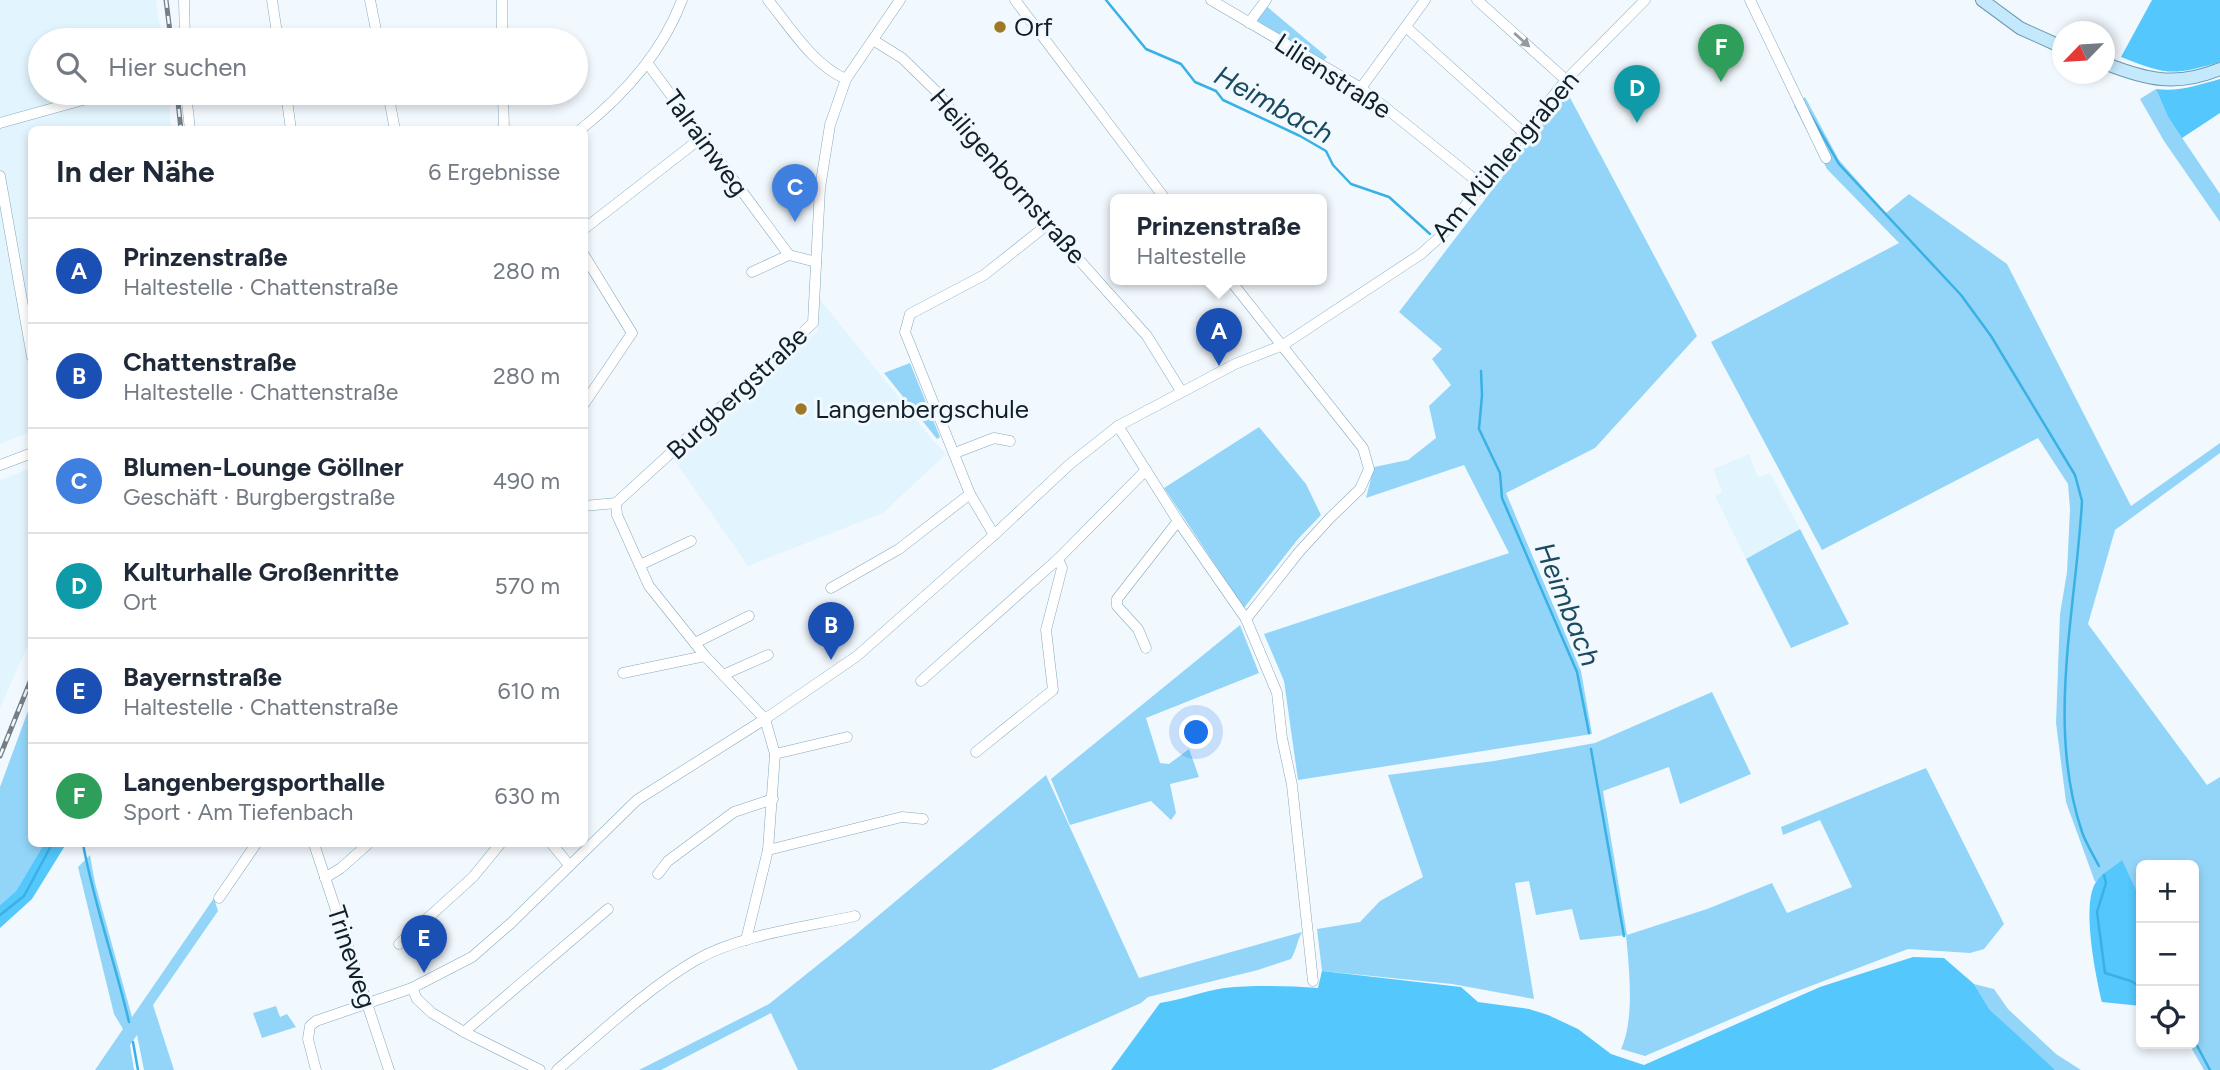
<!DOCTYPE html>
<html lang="de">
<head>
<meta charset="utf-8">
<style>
	body { margin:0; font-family:Figtree,sans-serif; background:#f6f6f7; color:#1f2937 }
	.controls { position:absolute; right:21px; bottom:21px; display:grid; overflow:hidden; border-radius:10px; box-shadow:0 4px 10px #0003 }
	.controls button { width:63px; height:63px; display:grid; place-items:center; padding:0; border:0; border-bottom:2px solid #e0e1e3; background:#fff; color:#1f2937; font:35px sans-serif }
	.compass { position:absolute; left:2052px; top:21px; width:63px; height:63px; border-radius:50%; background:#fff; box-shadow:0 4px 10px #0003; rotate:245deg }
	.you { position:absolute; left:1197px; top:733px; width:24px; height:24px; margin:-18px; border:5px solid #fff; border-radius:50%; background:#1a73e8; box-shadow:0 0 0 10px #1a73e833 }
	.badge { display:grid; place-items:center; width:46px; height:46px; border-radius:50%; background:#2563eb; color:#fff; font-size:23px; font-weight:700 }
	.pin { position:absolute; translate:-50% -58px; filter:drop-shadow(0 2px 4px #0008) }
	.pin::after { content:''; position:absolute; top:37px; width:24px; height:21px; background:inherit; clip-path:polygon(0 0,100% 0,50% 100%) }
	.popup { position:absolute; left:1110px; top:194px; width:217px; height:91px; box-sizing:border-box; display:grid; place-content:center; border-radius:10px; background:#fff; filter:drop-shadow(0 2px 5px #0005); font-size:23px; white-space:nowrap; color:#747a83 }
	.popup b { font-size:26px; color:#1f2937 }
	.popup::after { content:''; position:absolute; left:50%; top:100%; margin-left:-14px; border:14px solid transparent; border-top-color:#fff }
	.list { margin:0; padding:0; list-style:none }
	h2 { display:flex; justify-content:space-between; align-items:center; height:91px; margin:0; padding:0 28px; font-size:30px }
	h2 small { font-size:23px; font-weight:400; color:#747a83 }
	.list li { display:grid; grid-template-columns:46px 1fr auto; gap:21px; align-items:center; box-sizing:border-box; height:105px; padding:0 28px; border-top:2px solid #e0e1e3 }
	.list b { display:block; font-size:26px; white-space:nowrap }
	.list p { margin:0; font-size:23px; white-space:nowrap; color:#747a83 }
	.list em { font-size:23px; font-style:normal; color:#747a83 }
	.icon { flex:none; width:38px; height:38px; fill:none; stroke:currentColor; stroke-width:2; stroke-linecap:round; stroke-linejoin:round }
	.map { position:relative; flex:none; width:2220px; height:1070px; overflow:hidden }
	.search { position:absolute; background:#fff; box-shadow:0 4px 10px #0003; left:28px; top:28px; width:560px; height:77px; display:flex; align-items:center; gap:18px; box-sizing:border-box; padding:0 24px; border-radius:38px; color:#747a83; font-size:26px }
	.panel { position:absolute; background:#fff; box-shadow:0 4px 10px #0003; left:28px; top:126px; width:560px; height:721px; border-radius:10px }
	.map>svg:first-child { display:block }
	.built { fill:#e2f4fe }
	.green { fill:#93d5f8 }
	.forest { fill:#54c7fc }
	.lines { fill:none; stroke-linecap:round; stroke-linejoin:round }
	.stream { stroke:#39b1e5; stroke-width:2.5 }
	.minor-casing { stroke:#85a9bc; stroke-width:11 }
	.major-casing { stroke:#6d99b0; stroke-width:14 }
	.minor { stroke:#fff; stroke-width:10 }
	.major { stroke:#c5e9fc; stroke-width:12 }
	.rail-casing { stroke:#737f85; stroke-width:5 }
	.rail { stroke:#f2f9fe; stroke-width:2.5; stroke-dasharray:8; stroke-linecap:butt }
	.oneway { fill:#949b9e }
	.poi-dot { fill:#9f7826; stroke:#f2f9fe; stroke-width:2.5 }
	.labels { text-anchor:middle; stroke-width:6; stroke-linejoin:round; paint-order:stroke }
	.poi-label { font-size:26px; fill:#112027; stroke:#f2f9fe; text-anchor:start }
	.street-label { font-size:26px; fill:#112027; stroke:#f2f9fe }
	.water-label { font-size:28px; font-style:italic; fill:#1a4a60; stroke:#f2f9fe }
</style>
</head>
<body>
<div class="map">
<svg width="2220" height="1070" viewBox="0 0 2220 1070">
	<rect width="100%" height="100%" fill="#f2f9fe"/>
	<!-- built -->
	<g class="built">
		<polygon points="0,0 156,0 162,40 40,40 40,93 169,93 171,129 32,130 31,432 0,444"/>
		<polygon points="818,297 932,439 946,454 883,513 748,566 672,457 817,332"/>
		<polygon points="1749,454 1758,477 1770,473 1800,529 1746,559 1715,496 1722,492 1713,469"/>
		<polygon points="31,468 31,638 0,708 0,480"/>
	</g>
	<!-- green -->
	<g class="green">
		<polygon points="1265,5 1327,57 1322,62 1261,25 1256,18"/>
		<polygon points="2156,89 2168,117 2220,194 2220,222 2164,141 2140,99"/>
		<polygon points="1567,92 1697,336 1595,448 1506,493 1581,671 1592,734 1298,780 1284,681 1264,634 1509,553 1464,465 1366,498 1374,467 1408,460 1436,438 1429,406 1451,385 1432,359 1442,349 1399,312"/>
		<polygon points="1805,97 1839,160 1886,213 1909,194 2007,264 2131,506 2220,443 2220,453 2115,530 2088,624 2207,785 2220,777 2220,1070 2204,1070 2189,1044 2194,1044 2194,865 2141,865 2141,900 2122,861 2095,882 2066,802 2056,723 2060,614 2067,572 2070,509 2068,484 2038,438 1822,550 1711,342 1899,243 1827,169 1794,106"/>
		<polygon points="910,363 940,437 937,439 884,373"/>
		<polygon points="1259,427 1306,484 1321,515 1298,539 1244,608 1164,488"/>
		<polygon points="1800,529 1849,624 1791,648 1746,559"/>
		<polygon points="1240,625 1259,673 1146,718 1160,763 1169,764 1189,749 1199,777 1170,784 1176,813 1171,820 1151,801 1070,825 1051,779"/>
		<path d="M1712,692l39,82 -71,30 -11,-37 -66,24 24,144 80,-26 65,-26 15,30 65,-26 -32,-67 -37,15 -2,-8 145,-59 78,156 -20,25 -14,4 -62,-4 -121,46 -142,61 -24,-7c14,-30 8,-81 5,-114l-46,5 -8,-31 -36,6 -7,-34 -14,2 19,116 -82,-15 -130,-13 -5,-42 43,-7 20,-21 43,-24 -35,-102 106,-14 101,-18z"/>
		<polygon points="31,703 32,844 44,844 16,891 0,905 0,787"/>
		<path d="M1046,775l93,203 163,-46c-5,9 -5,17 -11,27l-33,11 -110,27 -7,6 -150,67h-193l-27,-57 -110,57h-22l130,-66 85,-68z"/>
		<polygon points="90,855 95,883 132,1017 214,898 218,911 153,1005 174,1070 144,1070 137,1035 130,1045 134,1070 95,1070 123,1029 114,1014 78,867"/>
		<polygon points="1974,984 1994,989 2008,1009 2056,1054 2081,1070 2055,1070 2048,1066 1990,1010"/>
		<polygon points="276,1006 280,1017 287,1014 296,1027 262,1038 253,1013"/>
	</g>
	<!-- forest -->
	<g class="forest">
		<path d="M2152,0h68v62c-48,14 -53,13 -99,-5z"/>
		<path d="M2220,79v34l-38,25 -14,-21 -12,-28c23,3 42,-4 64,-10z"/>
		<polygon points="44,844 66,844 32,899 0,928 0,905 16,891"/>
		<path d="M2122,860l19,40v106l-39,-4c-6,-25 -21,-98 -6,-120 5,-8 18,-15 26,-22z"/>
		<path d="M1913,957l31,1 30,26 16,26 65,60h-944l49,-67c22,-3 43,-12 64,-15 31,-3 64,-2 94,0l4,-17 139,16 17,15 51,7 19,6 30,14 33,25 33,11 176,-78z"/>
	</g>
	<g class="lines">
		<!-- stream -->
		<g class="stream">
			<polyline points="1106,0 1146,49 1181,64 1195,82 1216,91 1223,100 1300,136 1326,151 1333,165 1351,184 1389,197 1430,234"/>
			<path d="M1809,112l30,52 122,131 30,41 84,139 7,26c-6,109 -36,224 0,331 4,11 11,23 17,34"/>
			<polyline points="1481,371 1482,395 1479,429 1500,473 1502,498 1577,672 1589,733"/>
			<polyline points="1591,749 1624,936"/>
			<path d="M83,844c11,60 32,118 46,178"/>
			<polyline points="2104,875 2106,883 2097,912 2105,973 2131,981 2141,987"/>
			<polyline points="0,915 24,896 52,844"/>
			<polyline points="2194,1040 2210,1070"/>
			<polyline points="133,1042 138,1070"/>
		</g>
		<defs>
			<g id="minor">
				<polyline points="184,0 185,40"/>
				<polyline points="272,0 278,40"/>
				<polyline points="370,0 378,40"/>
				<polyline points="502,0 502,40"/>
				<path d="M768,0c22,27 45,65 78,79"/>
				<polyline points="1015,0 1166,200"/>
				<polyline points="1211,0 1361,88 1483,186"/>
				<polyline points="1477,0 1566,80"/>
				<polyline points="1750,0 1826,158"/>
				<polyline points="1249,23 1266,0"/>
				<polyline points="1406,27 1525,134"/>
				<polyline points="873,40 902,58 937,92 990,160 1147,336 1181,391"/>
				<polyline points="648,64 789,255 816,262"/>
				<polyline points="1361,88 1425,0"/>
				<polyline points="186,93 190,130"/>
				<polyline points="286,93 291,130"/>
				<polyline points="388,93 395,130"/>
				<polyline points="503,93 504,130"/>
				<polyline points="0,123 108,93"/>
				<path d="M580,130c44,-35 82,-77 102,-130"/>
				<polyline points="0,176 32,357"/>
				<polyline points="584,229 701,138"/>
				<polyline points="584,255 632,333 584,404"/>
				<polyline points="752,272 789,255"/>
				<polyline points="1230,280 1363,448 1369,469 1360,489 1330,518 1299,552 1246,619 1277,693 1282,738 1292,785 1313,981"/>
				<polyline points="1118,426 1178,521 1246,619"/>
				<polyline points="955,453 994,438 1010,441"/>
				<polyline points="0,465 32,453"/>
				<polyline points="616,503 617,515 649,586 705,656 765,719 775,754 768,850 746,940"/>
				<polyline points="584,506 616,503 813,323 820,188 830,125 846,79 900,0"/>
				<polyline points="994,535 970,494 905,332 910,314 984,275 1047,225"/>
				<polyline points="640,565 691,541"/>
				<polyline points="831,588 899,549 970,494"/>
				<polyline points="695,643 749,616"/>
				<polyline points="1146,648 1138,629 1117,606 1117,599 1178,521"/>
				<polyline points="623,673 705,656"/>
				<polyline points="723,675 768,655"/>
				<polyline points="921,681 1058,559 1146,470"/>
				<polyline points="976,752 1053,690 1046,630 1062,568 1058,559"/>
				<polyline points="775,754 847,737"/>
				<polyline points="314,844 389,1070"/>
				<polyline points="552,844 569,865"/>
				<polyline points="768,850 902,817 923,819"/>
				<polyline points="658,874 668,861 734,812 773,799"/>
				<polyline points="325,878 341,868 368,844"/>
				<polyline points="219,898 256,844"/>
				<polyline points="399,944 473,877 500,844"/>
				<polyline points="412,988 417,999 432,1013 464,1032 540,1070"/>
				<polyline points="464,1032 608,909"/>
				<polyline points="316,1070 308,1039 310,1026 316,1021 412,988 472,957 510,924 637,800 765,719 857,656 994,535 1070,464 1118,426 1235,364 1283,345 1421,254 1441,236 1566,80 1645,0"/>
				<path d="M557,1070c44,-37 88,-80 139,-110 43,-25 110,-33 159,-44"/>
			</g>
			<g id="major">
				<polyline points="1982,0 2020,28 2062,47"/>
				<path d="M2104,63c43,17 72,24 116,6"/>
			</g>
		</defs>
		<!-- minor casing -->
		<use href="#minor" class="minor-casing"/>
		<!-- major casing -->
		<use href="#major" class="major-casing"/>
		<!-- minor -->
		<use href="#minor" class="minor"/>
		<!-- major -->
		<use href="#major" class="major"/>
		<defs>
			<g id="rail">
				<polyline points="166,0 171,40"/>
				<polyline points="177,93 181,130"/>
				<polyline points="0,756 32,677"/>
			</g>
		</defs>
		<!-- rail casing -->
		<use href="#rail" class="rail-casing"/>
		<!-- rail -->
		<use href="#rail" class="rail"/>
	</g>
	<!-- one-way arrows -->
	<defs><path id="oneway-solid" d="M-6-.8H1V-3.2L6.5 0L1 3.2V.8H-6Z" transform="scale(1.75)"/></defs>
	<use class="oneway" href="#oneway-solid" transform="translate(1522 40) rotate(42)"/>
	<!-- markers -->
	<g class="poi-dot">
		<circle cx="1000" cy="27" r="7"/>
		<circle cx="801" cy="409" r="7"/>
	</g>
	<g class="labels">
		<!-- poi labels -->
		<g class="poi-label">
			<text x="1014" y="36">Orf</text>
			<text x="815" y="418">Langenbergschule</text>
		</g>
		<!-- street labels -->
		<g class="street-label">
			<text transform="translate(1333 76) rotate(33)" y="9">Lilienstraße</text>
			<text transform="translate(706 143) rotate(54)" y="9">Talrainweg</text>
			<text transform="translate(1505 156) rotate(-50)" y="9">Am Mühlengraben</text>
			<text transform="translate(1008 176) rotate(49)" y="9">Heiligenbornstraße</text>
			<text transform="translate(737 393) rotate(-43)" y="9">Burgbergstraße</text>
			<text transform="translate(352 957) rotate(72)" y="9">Trineweg</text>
		</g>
		<!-- water labels -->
		<g class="water-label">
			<text transform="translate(1274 104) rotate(29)" y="10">Heimbach</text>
			<text transform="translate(1568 604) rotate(68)" y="10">Heimbach</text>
		</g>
	</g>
</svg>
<div class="controls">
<button>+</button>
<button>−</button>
<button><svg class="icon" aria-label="locate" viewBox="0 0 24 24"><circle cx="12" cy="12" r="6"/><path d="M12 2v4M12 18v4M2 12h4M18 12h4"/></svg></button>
</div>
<svg class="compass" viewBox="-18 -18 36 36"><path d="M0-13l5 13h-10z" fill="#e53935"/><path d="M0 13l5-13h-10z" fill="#747a83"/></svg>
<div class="you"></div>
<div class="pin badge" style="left:1219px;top:366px;background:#1a4fb4">A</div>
<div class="popup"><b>Prinzenstraße</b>Haltestelle</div>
<div class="pin badge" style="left:831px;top:660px;background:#1a4fb4">B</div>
<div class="pin badge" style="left:795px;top:222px;background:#3f7fe0">C</div>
<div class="pin badge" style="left:1637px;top:123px;background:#0f9aa8">D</div>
<div class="pin badge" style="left:424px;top:973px;background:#1a4fb4">E</div>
<div class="pin badge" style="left:1721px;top:82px;background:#2e9e5b">F</div>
<div class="search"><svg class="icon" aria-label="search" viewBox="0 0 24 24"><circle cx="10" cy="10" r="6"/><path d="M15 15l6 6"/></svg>Hier suchen</div>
<section class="panel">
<h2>In der Nähe<small>6 Ergebnisse</small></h2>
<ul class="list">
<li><span class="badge" style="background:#1a4fb4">A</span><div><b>Prinzenstraße</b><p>Haltestelle · Chattenstraße</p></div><em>280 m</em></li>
<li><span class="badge" style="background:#1a4fb4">B</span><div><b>Chattenstraße</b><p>Haltestelle · Chattenstraße</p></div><em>280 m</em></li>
<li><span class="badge" style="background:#3f7fe0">C</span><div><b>Blumen-Lounge Göllner</b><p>Geschäft · Burgbergstraße</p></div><em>490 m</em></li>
<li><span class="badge" style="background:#0f9aa8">D</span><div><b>Kulturhalle Großenritte</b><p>Ort</p></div><em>570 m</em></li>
<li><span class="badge" style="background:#1a4fb4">E</span><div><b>Bayernstraße</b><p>Haltestelle · Chattenstraße</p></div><em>610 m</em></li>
<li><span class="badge" style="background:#2e9e5b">F</span><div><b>Langenbergsporthalle</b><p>Sport · Am Tiefenbach</p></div><em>630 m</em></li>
</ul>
</section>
</div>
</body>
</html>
